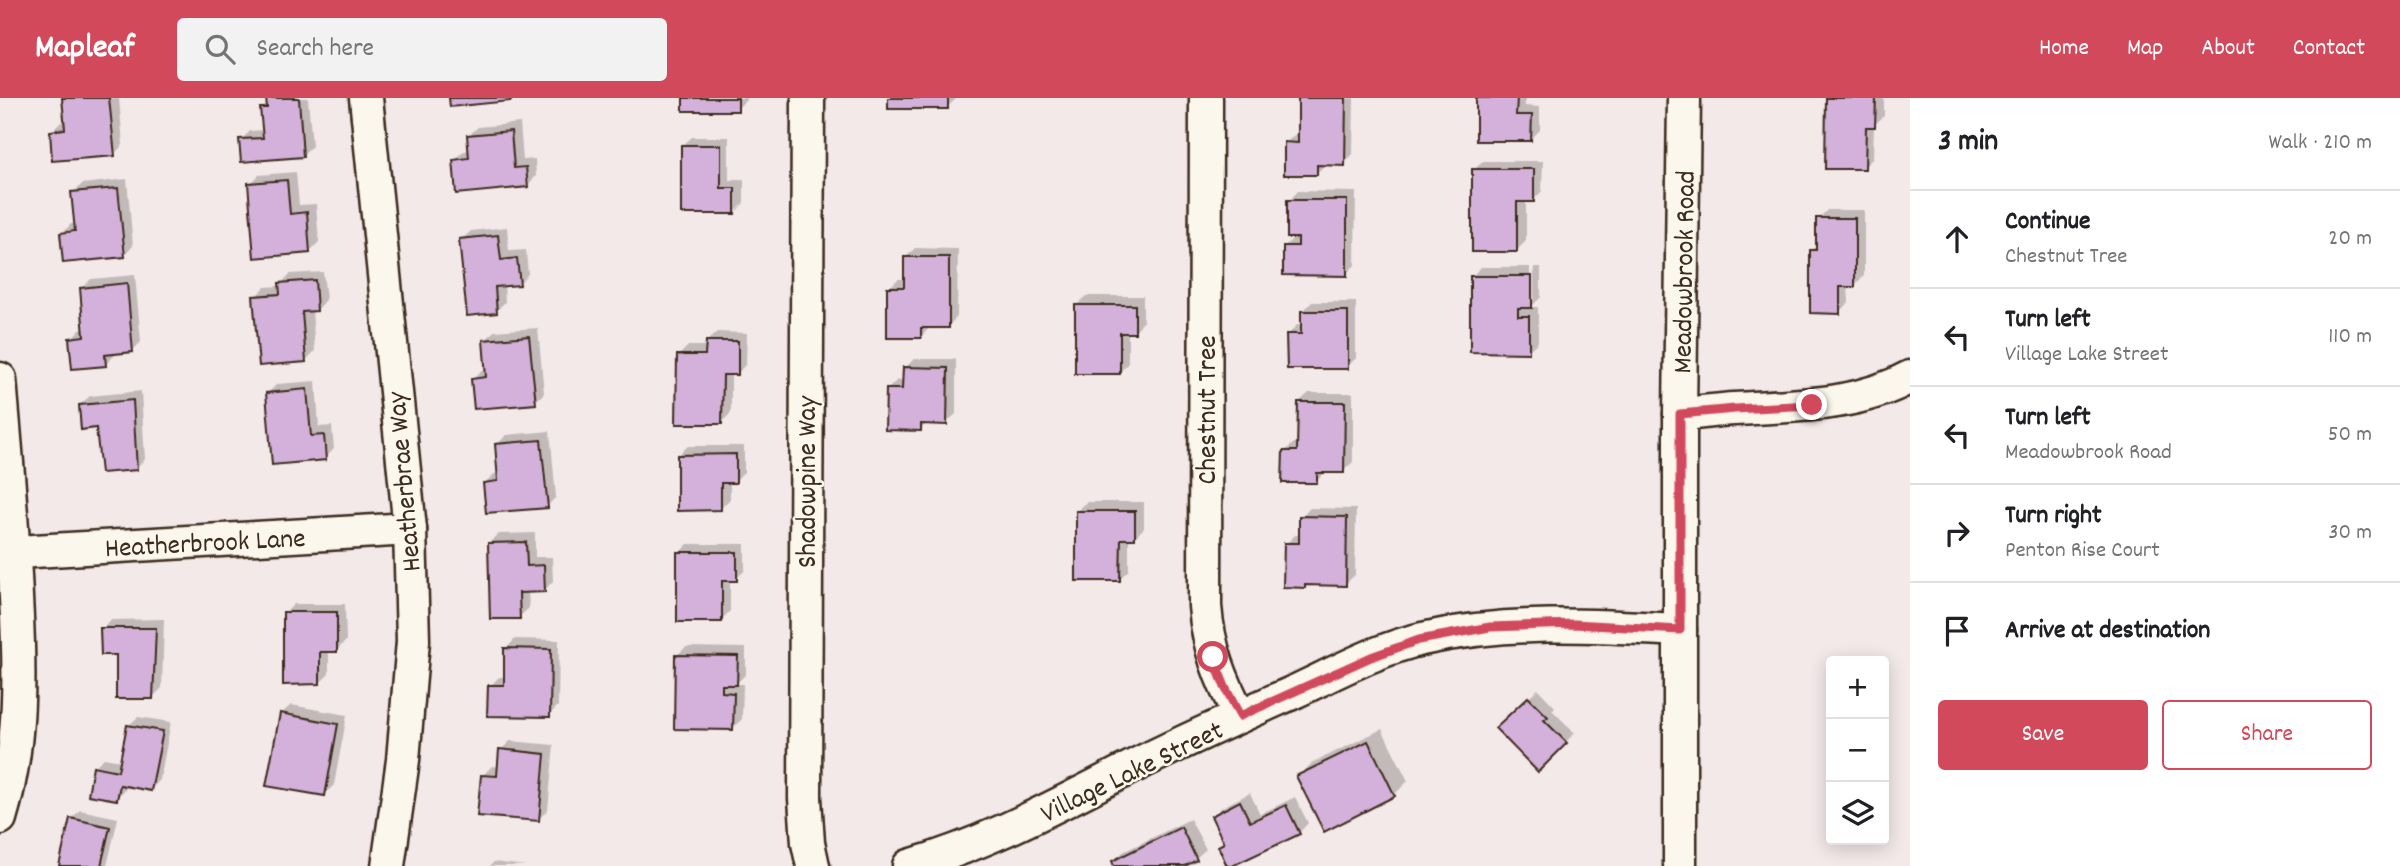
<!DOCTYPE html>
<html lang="en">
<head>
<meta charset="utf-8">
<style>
	body { margin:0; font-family:Dekko,sans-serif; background:#f2f2f2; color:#202124 }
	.controls { position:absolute; right:21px; bottom:21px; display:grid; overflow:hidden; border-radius:7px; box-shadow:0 4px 18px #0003 }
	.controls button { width:63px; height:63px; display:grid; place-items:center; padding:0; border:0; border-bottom:2px solid #e0e0e0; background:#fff; color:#202124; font:35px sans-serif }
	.stop { position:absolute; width:21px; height:21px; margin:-16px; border:5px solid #d1495b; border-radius:50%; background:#fff }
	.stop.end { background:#d1495b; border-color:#fff; box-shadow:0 2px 7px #0008 }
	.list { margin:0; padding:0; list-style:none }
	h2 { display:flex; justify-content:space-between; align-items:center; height:91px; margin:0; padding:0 28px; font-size:30px }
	h2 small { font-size:23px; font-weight:400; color:#757577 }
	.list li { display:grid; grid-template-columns:46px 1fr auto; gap:21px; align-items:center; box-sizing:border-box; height:98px; padding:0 28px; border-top:2px solid #e0e0e0 }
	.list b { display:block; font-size:26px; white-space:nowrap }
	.list p { margin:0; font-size:23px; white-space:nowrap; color:#757577 }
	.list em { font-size:23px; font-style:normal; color:#757577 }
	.actions { display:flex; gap:14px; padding:21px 28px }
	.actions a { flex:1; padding:16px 0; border:2px solid #d1495b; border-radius:7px; text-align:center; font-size:24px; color:#d1495b }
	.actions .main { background:#d1495b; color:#fff }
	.icon { flex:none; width:38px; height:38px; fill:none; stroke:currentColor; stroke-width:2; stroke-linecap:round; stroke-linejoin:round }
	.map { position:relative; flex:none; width:1910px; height:768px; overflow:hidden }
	header { display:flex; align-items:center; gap:42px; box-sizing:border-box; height:98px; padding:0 35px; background:#d1495b; color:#fff }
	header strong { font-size:33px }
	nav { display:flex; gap:38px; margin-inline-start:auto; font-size:24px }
	.search { width:490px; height:63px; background:#f2f2f2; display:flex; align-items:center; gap:18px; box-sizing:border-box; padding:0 24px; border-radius:7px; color:#757577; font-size:26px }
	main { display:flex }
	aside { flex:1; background:#fff }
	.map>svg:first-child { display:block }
	.shadow { fill:#0003 }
	.building { fill:#d4b1da; stroke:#3b2a1e; stroke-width:2 }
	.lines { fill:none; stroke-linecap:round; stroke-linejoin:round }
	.minor-casing { stroke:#3b2a1e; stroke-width:37 }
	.minor { stroke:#fbf7ec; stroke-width:32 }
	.route { stroke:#d1495b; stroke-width:9 }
	.labels { text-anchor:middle; stroke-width:5; stroke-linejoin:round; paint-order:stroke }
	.street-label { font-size:28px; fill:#3b2a1e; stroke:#fbf7ec }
</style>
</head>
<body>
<header>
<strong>Mapleaf</strong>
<div class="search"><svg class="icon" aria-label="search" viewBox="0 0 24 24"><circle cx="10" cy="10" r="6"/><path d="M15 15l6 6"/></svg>Search here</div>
<nav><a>Home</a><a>Map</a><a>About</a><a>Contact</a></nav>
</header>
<main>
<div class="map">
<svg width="1910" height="768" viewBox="0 0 1910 768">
	<rect width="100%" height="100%" fill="#f3e9e8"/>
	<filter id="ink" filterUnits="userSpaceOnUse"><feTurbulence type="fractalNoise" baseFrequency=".0143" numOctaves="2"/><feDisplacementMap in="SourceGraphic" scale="14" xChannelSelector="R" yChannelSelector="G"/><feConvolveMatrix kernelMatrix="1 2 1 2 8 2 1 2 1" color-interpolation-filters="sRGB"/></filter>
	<g filter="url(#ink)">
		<!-- shadow -->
		<g class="shadow">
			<polygon points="63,0 119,0 123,47 114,56 52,33 61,24 66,24"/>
			<polygon points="268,0 308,0 312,48 303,57 241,42 250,33 264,32 262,11 268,5"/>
			<polygon points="685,0 746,0 746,2 737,11"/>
			<polygon points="889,0 957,0 947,9"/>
			<polygon points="1300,0 1354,0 1353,56 1344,66 1327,65 1316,76 1286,45 1295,36 1299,36"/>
			<polygon points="1478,0 1525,0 1525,8 1540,9 1540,32 1531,41"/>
			<polygon points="1828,0 1884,0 1884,18 1874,27 1873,60 1864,69"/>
			<polygon points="520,25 523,62 535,61 536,78 527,88 455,62 464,53 470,52 468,38 478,29"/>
			<polygon points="692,39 729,39 729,82 744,81 744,105 735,115 682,48"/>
			<polygon points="1483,63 1543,63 1542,93 1533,103 1526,103 1526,143 1516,153 1474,72"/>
			<polygon points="296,74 299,107 316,106 319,144 310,153 250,86 259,77"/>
			<polygon points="127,81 133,148 124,158 62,135 71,126 76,126 73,95 82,86"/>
			<polygon points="1298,93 1356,94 1355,167 1346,176 1285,148 1295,138 1289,103"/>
			<polygon points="1827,112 1864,112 1864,178 1855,187 1848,187 1849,205 1839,214 1811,153 1818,147 1818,121"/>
			<polygon points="507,129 509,153 526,152 528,176 519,185 504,186 505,204 496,213 461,142 471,133"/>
			<polygon points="915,150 958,151 957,219 948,228 931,228 921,239 889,190 898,181 905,181 906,159"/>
			<polygon points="1481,169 1530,169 1530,202 1534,202 1534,169 1541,169 1541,199 1531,209 1538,209 1538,244 1528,253 1471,179"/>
			<polygon points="323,174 326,202 317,212 312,212 315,253 306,262 255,199 265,189 281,188 281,186 290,176"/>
			<polygon points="135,177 141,244 132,253 115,254 115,257 106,266 71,241 80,231 85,231 82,190 91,181"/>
			<polygon points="1086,198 1143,198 1143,224 1134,234 1128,234 1128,265 1119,275 1077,207"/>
			<polygon points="1312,204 1356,204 1356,260 1347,269 1288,237 1297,227 1303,227 1303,213"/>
			<polygon points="538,230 544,295 535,304 473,281 482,272 488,272 485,243 494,233"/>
			<polygon points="717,234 747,235 746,266 737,276 731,276 731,315 721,325 679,257 688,248 707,248 707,243"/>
			<polygon points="914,261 956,261 956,316 946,325 927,325 921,331 888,291 897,282 904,282 905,270"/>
			<polygon points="316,283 319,329 332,328 334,351 325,360 268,295 277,286"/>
			<polygon points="141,293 145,361 136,370 80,307 90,298"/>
			<polygon points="1309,295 1353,295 1353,364 1343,373 1326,373 1316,384 1284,354 1294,345 1299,345 1299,304"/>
			<polygon points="550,333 556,399 547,408 485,385 494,376 499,376 497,347 506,337"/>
			<polygon points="688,348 744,348 744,374 735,383 730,383 730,401 720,411 678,357"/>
			<polygon points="1087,404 1144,404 1144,430 1135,439 1129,439 1129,472 1119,481 1077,413"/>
			<polygon points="1310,410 1356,411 1355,477 1345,486 1286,446 1295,437 1301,437 1301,419"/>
			<polygon points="535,435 535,459 552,459 553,483 544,493 528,493 529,510 519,519 489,445 499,436"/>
			<polygon points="688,446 745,446 745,472 736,481 730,481 730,513 721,522 679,455"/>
			<polygon points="294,506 345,506 346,543 336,553 329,553 329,576 320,585 285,515"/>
			<polygon points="164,521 162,590 153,599 117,555 102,531 111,522"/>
			<polygon points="515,541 559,542 558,608 549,617 490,588 499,579 506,579 506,551"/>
			<polygon points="686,549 746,550 746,576 736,586 743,586 742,621 733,630 676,558"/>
			<polygon points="1538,591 1555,609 1552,612 1575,635 1538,671 1498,630"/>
			<polygon points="291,607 347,617 334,687 325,696 281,616"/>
			<polygon points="138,619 171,624 160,682 151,691 126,686 126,691 116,700 94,669 104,660 122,663 128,628"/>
			<polygon points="1382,631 1408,683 1394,697 1298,679 1312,665"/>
			<polygon points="510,643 554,647 548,712 538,721 483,677 492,668 500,669 501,652"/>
			<polygon points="1250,695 1260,716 1295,699 1308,725 1299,735 1220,748 1225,743 1213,718 1222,709"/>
			<polygon points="80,712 118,720 107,768 60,768 71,721"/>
			<polygon points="1190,721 1206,751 1196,760 1181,768 1116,768 1114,763 1123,754"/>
			<polygon points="494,764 526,768 490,768"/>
		</g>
		<!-- building -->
		<g class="building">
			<polygon points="62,0 109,0 115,58 52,63 50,33 65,31"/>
			<polygon points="266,0 299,0 303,59 241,64 239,41 263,40 260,10 267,10"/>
			<polygon points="449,0 510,0 511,3 450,9"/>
			<rect x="683" y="0" width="55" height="13"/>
			<rect x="888" y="0" width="60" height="11"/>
			<polygon points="1298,0 1346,0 1345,68 1317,67 1317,77 1284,77 1284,44 1298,45"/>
			<polygon points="1476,0 1517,0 1516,17 1532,17 1531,43 1476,43"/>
			<polygon points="1826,0 1876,0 1875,29 1866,29 1865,71 1825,71"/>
			<polygon points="511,33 514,70 526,69 528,89 456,96 453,62 469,60 467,37"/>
			<polygon points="681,47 721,47 721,90 735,90 735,116 681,116"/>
			<polygon points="1472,71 1534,71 1534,104 1517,104 1517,154 1472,154"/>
			<polygon points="287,82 290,116 307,114 310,155 254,160 248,85"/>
			<polygon points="118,90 125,159 63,165 60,135 75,133 71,94"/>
			<polygon points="1287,102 1347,102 1347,178 1283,177 1283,148 1298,148 1298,140 1287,140"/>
			<polygon points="1816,120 1855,120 1855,189 1840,189 1840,216 1810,215 1810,152 1816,152"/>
			<polygon points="498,137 501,162 517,160 520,187 495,189 497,215 467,218 459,141"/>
			<polygon points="904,159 949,159 949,230 921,230 921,240 887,240 887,189 904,189"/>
			<polygon points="1470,178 1532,178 1532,210 1518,210 1518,218 1529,218 1529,255 1470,254"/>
			<polygon points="315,182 317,213 302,214 306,264 259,268 253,198 280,196 279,185"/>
			<polygon points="127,185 133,254 105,257 106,268 72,271 69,240 84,238 80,190"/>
			<polygon points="1075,207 1135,207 1135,235 1120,235 1120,276 1075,276"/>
			<polygon points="1301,213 1348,213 1348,271 1287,271 1286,236 1301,236"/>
			<polygon points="529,238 536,306 474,311 471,281 486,279 483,242"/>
			<polygon points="706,243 738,243 738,277 723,277 722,326 676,326 677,257 705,257"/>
			<polygon points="903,269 948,270 947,327 921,326 921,333 885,332 886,291 902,291"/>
			<polygon points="307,291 311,338 324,337 326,362 272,367 266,295"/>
			<polygon points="133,302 137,372 101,375 96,330 81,332 79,307"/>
			<polygon points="1298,304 1345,304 1344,375 1317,375 1317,385 1282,385 1283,353 1297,353"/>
			<polygon points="541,342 548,410 486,415 483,385 498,383 495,346"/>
			<polygon points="736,356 736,385 721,385 721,412 677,413 677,357"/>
			<polygon points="1076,413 1135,413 1135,441 1121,441 1120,483 1076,483"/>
			<polygon points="1299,418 1347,419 1346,488 1305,487 1305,490 1283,489 1284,445 1299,445"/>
			<polygon points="526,444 527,468 544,467 545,494 519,495 520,521 490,521 488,445"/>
			<polygon points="677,454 737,454 737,483 722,483 722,524 677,524"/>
			<polygon points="283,514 337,514 337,554 320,554 320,586 283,587"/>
			<polygon points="100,530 156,530 153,601 116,601 116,557 101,557"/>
			<polygon points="504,550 551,551 550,619 487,618 488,587 504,587"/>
			<polygon points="675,557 738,558 737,587 722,587 722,594 734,595 733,632 674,631"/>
			<polygon points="1528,599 1548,619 1544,622 1567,645 1538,674 1495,630"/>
			<polygon points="280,615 338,626 325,698 266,688"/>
			<polygon points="127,627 163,633 151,693 120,687 117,702 88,697 93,668 118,673"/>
			<polygon points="1368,643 1395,698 1324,734 1296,678"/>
			<polygon points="499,651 545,656 539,723 477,718 481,677 497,678"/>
			<polygon points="1240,703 1250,724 1286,707 1300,736 1232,768 1227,768 1218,748 1224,745 1211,718"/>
			<polygon points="70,720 110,729 101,768 59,768"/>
			<polygon points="1181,729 1197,762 1185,768 1114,768 1112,763"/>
		</g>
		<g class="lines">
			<defs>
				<g id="minor">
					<polyline points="366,0 410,431 413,543 403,662 388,768"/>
					<polyline points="808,0 805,700 808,745 813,768"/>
					<path d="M1206,0l-1,508c3,41 16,74 35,110"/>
					<path d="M0,281c6,73 13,145 16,218 4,74 6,149 -16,221"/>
					<path d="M1680,316c18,-1 36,-4 54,-5 60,-4 122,-2 176,-32"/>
					<polyline points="0,455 410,431"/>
					<path d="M909,768c79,-23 144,-59 217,-96 55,-28 112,-53 168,-78 41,-19 84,-43 128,-53 86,-19 170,-14 258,-9"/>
					<polyline points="1680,768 1680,316 1684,0"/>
				</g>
			</defs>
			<!-- minor casing -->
			<use href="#minor" class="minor-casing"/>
			<!-- minor -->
			<use href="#minor" class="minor"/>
		</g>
	</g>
	<g class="lines" filter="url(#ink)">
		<!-- route -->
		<polyline class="route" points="1213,559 1225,589 1240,618 1371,559 1419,542 1490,529 1574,526 1680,532 1680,316 1735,311 1812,307"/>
	</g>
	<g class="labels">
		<!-- street labels -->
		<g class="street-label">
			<text transform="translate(1682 174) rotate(-89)" y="10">Meadowbrook Road</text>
			<text transform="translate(1205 312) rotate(-90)" y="10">Chestnut Tree</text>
			<text transform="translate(402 384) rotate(-95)" y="10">Heatherbrae Way</text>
			<text transform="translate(805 384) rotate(-90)" y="10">Shadowpine Way</text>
			<text transform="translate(205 443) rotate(-3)" y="10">Heatherbrook Lane</text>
			<text transform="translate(1131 672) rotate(-26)" y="10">Village Lake Street</text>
		</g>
	</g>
</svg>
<div class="controls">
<button>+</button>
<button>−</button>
<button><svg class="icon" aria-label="layers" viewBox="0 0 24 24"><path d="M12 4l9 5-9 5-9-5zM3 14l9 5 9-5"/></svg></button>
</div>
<div class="stop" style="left:1213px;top:559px"></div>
<div class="stop end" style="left:1812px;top:307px"></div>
</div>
<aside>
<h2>3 min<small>Walk · 210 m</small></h2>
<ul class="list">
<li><svg class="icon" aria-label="ahead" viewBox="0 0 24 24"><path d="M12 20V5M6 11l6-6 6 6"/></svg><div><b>Continue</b><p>Chestnut Tree</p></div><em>20 m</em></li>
<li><svg class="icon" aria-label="left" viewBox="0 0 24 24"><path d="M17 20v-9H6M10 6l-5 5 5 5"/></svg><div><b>Turn left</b><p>Village Lake Street</p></div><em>110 m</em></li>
<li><svg class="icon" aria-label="left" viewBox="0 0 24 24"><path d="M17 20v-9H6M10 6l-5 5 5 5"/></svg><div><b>Turn left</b><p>Meadowbrook Road</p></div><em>50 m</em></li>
<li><svg class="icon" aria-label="right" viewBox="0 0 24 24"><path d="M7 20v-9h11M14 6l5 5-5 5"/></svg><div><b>Turn right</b><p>Penton Rise Court</p></div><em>30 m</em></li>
<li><svg class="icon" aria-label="arrive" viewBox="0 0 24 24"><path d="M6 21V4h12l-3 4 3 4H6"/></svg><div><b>Arrive at destination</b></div></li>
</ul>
<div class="actions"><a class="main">Save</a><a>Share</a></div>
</aside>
</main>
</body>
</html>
